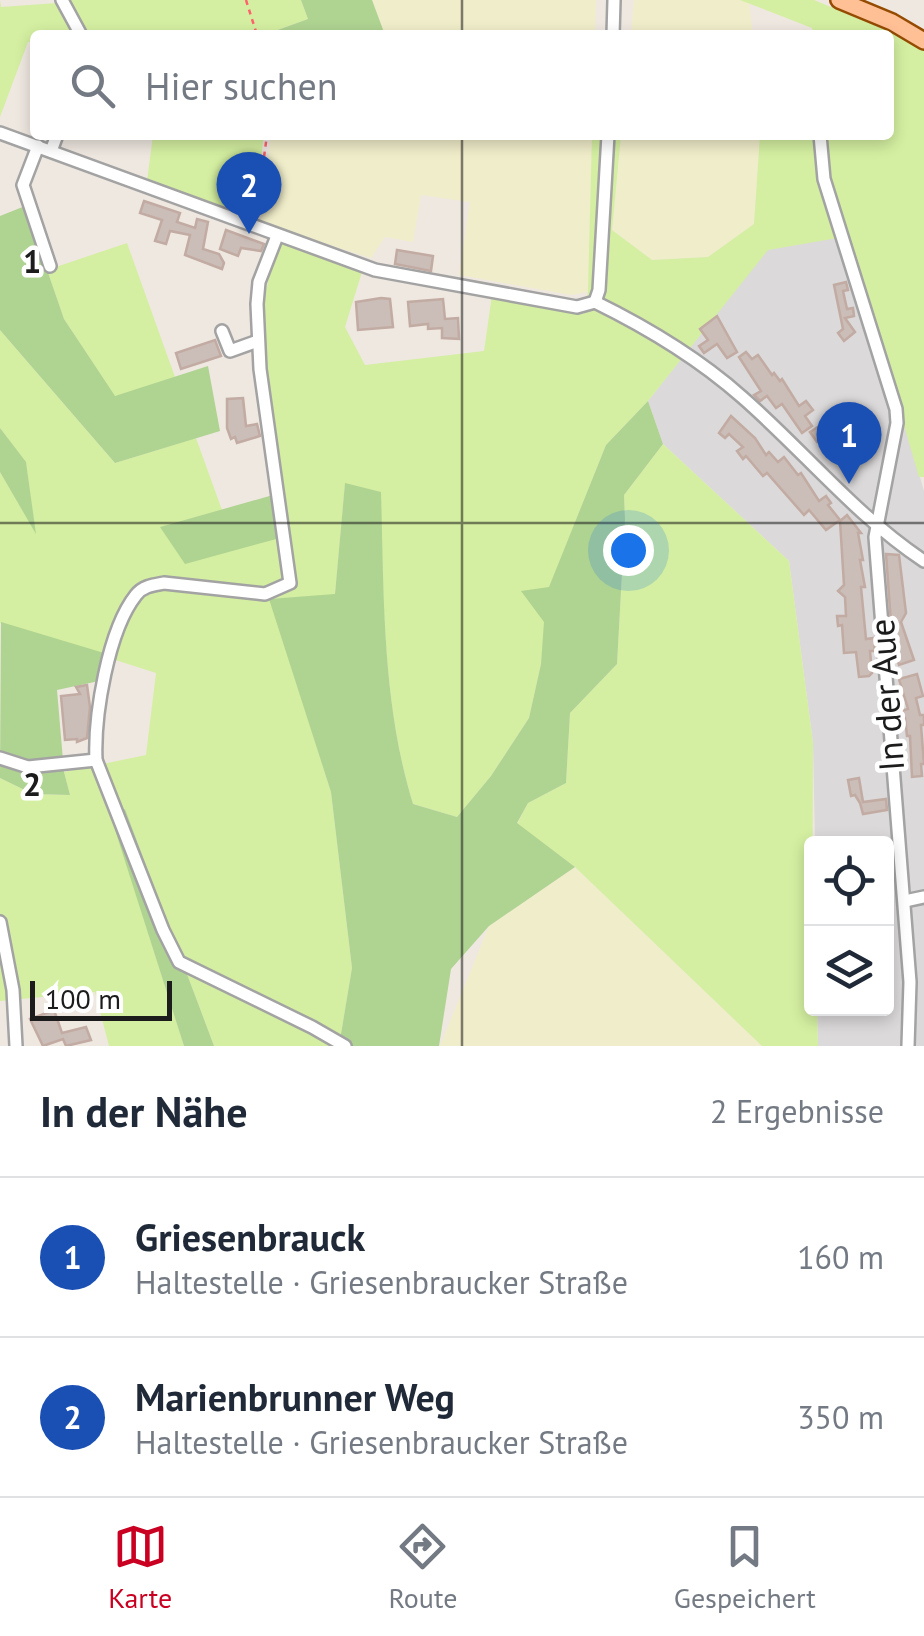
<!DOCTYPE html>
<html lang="de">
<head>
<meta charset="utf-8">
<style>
	body { margin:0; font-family:"PT Sans",sans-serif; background:#f2f2f3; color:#1f2937 }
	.controls { position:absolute; right:30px; bottom:30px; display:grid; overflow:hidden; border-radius:10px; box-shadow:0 5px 15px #0003 }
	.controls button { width:90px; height:90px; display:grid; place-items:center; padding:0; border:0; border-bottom:2px solid #e0e1e3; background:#fff; color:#1f2937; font:50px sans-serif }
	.scale { position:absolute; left:30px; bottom:25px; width:142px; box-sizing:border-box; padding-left:10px; border:5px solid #1c1c1c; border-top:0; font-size:28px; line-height:35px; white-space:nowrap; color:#1c1c1c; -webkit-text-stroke:8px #fff; paint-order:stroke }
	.you { position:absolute; left:628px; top:550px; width:35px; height:35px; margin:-25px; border:8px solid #fff; border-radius:50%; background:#1a73e8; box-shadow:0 0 0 15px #1a73e833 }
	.badge { display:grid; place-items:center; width:65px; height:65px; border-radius:50%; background:#c90021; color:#fff; font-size:32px; font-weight:700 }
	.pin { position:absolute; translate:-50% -82px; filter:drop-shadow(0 2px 5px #0008) }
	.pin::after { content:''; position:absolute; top:52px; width:35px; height:30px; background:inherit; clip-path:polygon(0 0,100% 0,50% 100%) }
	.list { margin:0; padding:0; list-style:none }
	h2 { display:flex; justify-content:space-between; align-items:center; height:130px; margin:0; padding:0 40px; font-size:42px }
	h2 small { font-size:32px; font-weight:400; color:#747a83 }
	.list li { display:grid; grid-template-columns:65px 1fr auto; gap:30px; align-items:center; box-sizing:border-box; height:160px; padding:0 40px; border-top:2px solid #e0e1e3 }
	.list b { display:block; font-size:38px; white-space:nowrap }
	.list p { margin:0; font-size:32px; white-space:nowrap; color:#747a83 }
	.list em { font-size:32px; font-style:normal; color:#747a83 }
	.icon { flex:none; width:55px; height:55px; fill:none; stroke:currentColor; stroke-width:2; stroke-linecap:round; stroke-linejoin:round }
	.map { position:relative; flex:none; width:924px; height:1046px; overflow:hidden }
	.search { position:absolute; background:#fff; box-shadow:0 5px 15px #0003; left:30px; right:30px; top:30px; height:110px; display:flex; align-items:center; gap:25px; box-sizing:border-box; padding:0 35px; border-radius:10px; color:#747a83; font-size:38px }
	.sheet { height:450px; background:#fff }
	nav { display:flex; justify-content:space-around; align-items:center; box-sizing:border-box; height:140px; border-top:2px solid #e0e1e3; background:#fff; font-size:28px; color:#747a83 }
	nav a { display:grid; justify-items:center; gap:5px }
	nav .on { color:#c90021 }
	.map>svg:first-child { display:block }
	.residential { fill:#dbd9d9 }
	.farmland { fill:#f0edca }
	.grass { fill:#d4efa1 }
	.forest { fill:#afd391 }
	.building { fill:#cbbdb7; stroke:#c2aba2; stroke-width:2.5 }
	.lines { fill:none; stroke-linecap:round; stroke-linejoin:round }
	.minor-casing { stroke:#a3a3a3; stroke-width:16 }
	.major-casing { stroke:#954b00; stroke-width:20 }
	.path { stroke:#ff626b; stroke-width:2.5; stroke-dasharray:5 5; stroke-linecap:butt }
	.minor { stroke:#fff; stroke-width:11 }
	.major { stroke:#ffc096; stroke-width:15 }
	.grid { fill:none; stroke:#1c1c1c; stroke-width:2.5; stroke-opacity:0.55 }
	.labels { text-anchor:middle; stroke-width:9; stroke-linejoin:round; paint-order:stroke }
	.street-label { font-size:35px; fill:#1c1c1c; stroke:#fff }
	.grid-label { font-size:32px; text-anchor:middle; font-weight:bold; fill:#1c1c1c; stroke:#fff; stroke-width:9; stroke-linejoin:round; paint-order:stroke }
</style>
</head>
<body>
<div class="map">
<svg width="924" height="1046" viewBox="0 0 924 1046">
	<rect width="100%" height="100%" fill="#efe8e1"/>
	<!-- residential -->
	<polygon class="residential" points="849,235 924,491 924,1046 818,1046 817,1009 886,1008 886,844 815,843 813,743 789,561 663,444 648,401 767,250"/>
	<!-- farmland -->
	<g class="farmland">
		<polygon points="372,0 596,0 595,35 385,35"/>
		<polygon points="634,0 740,0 749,3 753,35 631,35"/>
		<polygon points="271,135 592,135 588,292 571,295 459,275 470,202 421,195 413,242 385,237 371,258 260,223"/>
		<polygon points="621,135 760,135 754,224 708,257 652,260 612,230"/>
		<polygon points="575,867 762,1046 440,1046 489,926"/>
	</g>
	<!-- grass -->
	<g class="grass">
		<polygon points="0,0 1,7 57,3 74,35 35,35 35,42 28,42 0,117"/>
		<polygon points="68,0 301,0 308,19 264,35 86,35"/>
		<path d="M740,0h74l84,35 26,15v427h-5l-70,-241 -81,14 -120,151 -42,44 -57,143 -8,76 -12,54 -38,58 -34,41 -44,-13c-31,-101 -29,-207 -33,-312l-35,-8 -10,111 -65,4 61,193 21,176 -13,78h-125l-89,-237 -14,6 73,231h-75l-14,-54 -95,9v-223l33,16 37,1 -6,-23 82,-17 10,-82 -156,-50v-151l35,59 -9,-68 -26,-35v-98l115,133 81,-25 26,72 -61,17 128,9 -22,-160 -4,-72 14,-62 85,30 -17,55 20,38 119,-14 8,-56 92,19 4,-22 4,-157h29l-9,95 40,30 56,-3 46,-33 6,-89h129v-100h-75l-2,-7z"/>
		<polygon points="153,135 264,135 253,217 147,181"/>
		<polygon points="127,243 175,377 115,397 64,319 47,270"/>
		<polygon points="663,444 789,561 813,743 812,1008 817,1009 818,1046 762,1046 575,867 517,824 528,803 566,783 570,713 617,664 625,519 624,495"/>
	</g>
	<!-- forest -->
	<g class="forest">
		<polygon points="301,0 372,0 385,35 264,35 308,19"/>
		<polygon points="25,206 64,319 115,396 208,366 220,431 115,463 0,330 0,216"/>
		<path d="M648,401l15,43 -39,51 1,24 -8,145 -47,49 -4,70 -38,20 -11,20 58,44 -86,59 -38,43 -12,77h-100l13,-78 -21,-176 -62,-193 66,-5 10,-111 36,9c3,105 1,211 32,312l44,13 34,-41 38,-58 12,-54 3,-42 -23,-31 28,-4 57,-142z"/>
		<polygon points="0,428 26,462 36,534 0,472"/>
		<polygon points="273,495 280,538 185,564 160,527"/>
		<polygon points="1,622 104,653 99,681 57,690 64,772 70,795 33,794 0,778"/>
		<polygon points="125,809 214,1046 184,1046 110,814"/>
	</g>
	<!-- building -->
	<g class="building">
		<polygon points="144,201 180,213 177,222 195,228 197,219 208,222 203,249 219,254 224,263 222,269 185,255 190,235 170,231 166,244 155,241 162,220 140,213"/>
		<polygon points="226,230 264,244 261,251 241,248 238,256 220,249"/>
		<polygon points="397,250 433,256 431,271 395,264"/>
		<polygon points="846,282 848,290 843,291 847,309 853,308 854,316 845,318 855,332 844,341 838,333 843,329 834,285"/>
		<polygon points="381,298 390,299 393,327 358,330 356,302"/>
		<polygon points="443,299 445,319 458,318 459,339 442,338 442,328 428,329 428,324 410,326 408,302"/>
		<polygon points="717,316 737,352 727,358 717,344 704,353 699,346 708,340 700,329"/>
		<polygon points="215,340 221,356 181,369 176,353"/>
		<polygon points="746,352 752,359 758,355 772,375 774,373 780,381 782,379 799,406 806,401 813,410 805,416 812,426 802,433 782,404 776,408 767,396 760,401 754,395 761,391 739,357"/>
		<polygon points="243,398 246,426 257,424 260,436 237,443 235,437 231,439 227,428 227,399"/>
		<polygon points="731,416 755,438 766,455 769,452 778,462 784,457 798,475 801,473 819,501 826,496 831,503 828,505 840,520 826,530 809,510 804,515 767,473 763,476 746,456 743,459 737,451 743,447 729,434 725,438 719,433"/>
		<polygon points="844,423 849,430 845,433 851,441 841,448 852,463 843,470 821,439 817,442 810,432 821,425 827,434"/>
		<polygon points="847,515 861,533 858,533 863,560 860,560 865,587 861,587 866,639 874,638 875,651 870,651 872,673 869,676 859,677 856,652 844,653 842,625 838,626 837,616 846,616 845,597 838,591 844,585 840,521"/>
		<polygon points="886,554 899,555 906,613 901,622 914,660 899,665 893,645 896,643 891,623"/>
		<polygon points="917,674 923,696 916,698 920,715 924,715 924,725 921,725 924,764 921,764 922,776 912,777 910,736 907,736 905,718 902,718 901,711 908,709 899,679"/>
		<polygon points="87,685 90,707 87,738 77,742 77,739 65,740 61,696 80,694 76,687"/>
		<polygon points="859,778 863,802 886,799 887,810 863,814 860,803 855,795 851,796 848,780"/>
		<polygon points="54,1010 62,1033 86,1027 91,1040 66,1046 63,1039 43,1046 30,1019"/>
	</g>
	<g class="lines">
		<defs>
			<g id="minor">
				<polyline points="62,0 81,35"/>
				<polyline points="613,35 614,0"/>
				<path d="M0,133l375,137 202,37 18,-5c53,26 103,56 147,95 61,53 114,119 182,164"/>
				<polyline points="820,135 824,179 896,409 897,423 875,537 910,982 908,1046"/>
				<polyline points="38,146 23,185 50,266"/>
				<polyline points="51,151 57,135"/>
				<path d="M277,236l-18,46 -2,22 3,65 30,214 -25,11 -101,-11c-11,2 -21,3 -28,12 -28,35 -42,121 -40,165l67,170 16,32 133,65 33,19"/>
				<polyline points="595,302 599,290 608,135"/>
				<polyline points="222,331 230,351 258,341"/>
				<polyline points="0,758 28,767 96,760"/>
				<polyline points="905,901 924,897"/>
				<polyline points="0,922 13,990 16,1046"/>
			</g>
			<polyline id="major" points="839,0 892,22 924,41"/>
		</defs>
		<!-- minor casing -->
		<use href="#minor" class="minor-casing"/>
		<!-- major casing -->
		<use href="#major" class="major-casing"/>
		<!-- path -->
		<g class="path">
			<polyline points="246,0 257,35"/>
			<polyline points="256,216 267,135"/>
		</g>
		<!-- minor -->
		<use href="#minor" class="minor"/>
		<!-- major -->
		<use href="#major" class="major"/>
	</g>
	<!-- grid -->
	<path class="grid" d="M462,0v35M462,135v911M0,523h924"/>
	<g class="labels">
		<!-- street labels -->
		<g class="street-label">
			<text transform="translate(887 695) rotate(-94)" y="12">In der Aue</text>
		</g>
	</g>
	<g class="grid-label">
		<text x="32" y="273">1</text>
		<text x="32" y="796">2</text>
	</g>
</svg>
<div class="controls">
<button><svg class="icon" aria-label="locate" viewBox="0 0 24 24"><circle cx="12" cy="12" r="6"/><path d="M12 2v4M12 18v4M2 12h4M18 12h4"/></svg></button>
<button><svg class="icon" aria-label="layers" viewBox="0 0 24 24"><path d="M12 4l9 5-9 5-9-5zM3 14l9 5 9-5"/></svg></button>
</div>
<div class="scale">100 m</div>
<div class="you"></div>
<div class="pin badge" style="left:849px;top:484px;background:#1a4fb4">1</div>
<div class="pin badge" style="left:249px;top:234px;background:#1a4fb4">2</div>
<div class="search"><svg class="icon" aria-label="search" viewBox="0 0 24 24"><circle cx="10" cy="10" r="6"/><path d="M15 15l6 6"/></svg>Hier suchen</div>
</div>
<section class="sheet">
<h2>In der Nähe<small>2 Ergebnisse</small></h2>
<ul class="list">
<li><span class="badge" style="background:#1a4fb4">1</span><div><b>Griesenbrauck</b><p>Haltestelle · Griesenbraucker Straße</p></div><em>160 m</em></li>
<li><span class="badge" style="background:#1a4fb4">2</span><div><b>Marienbrunner Weg</b><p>Haltestelle · Griesenbraucker Straße</p></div><em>350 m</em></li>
</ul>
</section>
<nav>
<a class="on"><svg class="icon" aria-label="map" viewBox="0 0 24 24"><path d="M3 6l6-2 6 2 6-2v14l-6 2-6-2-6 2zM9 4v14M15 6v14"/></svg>Karte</a>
<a><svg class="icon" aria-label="directions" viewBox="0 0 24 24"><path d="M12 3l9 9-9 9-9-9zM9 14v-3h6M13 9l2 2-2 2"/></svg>Route</a>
<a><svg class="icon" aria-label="saved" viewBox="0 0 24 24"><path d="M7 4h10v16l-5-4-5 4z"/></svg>Gespeichert</a>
</nav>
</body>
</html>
